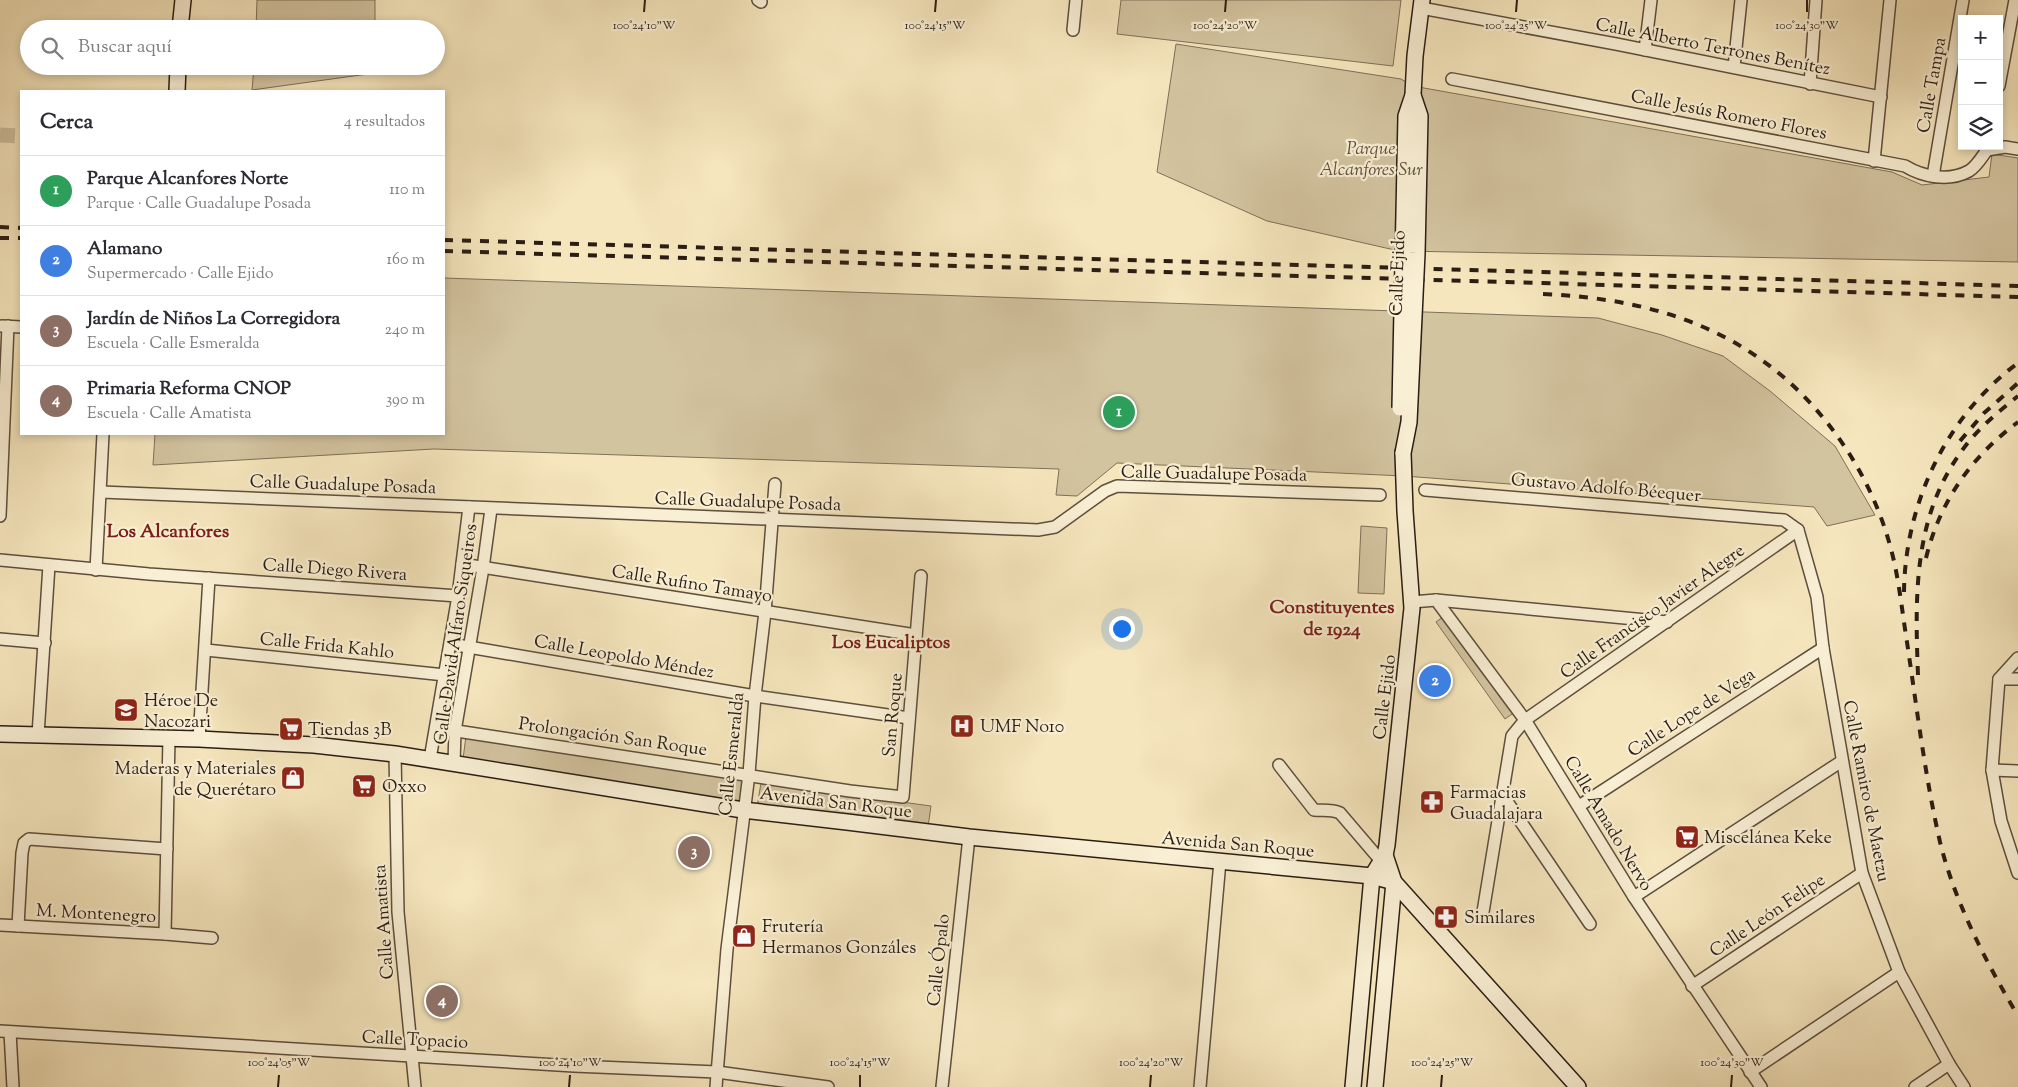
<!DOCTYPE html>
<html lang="es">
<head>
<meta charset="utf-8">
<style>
	body { margin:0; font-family:"Sorts Mill Goudy",serif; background:#f2f2f3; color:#2b2b33 }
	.controls { position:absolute; right:15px; top:15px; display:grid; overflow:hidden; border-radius:0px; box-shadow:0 2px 8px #0003 }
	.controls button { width:45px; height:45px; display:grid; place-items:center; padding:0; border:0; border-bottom:1px solid #e1e1e2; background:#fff; color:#2b2b33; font:25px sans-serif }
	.you { position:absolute; left:1121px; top:628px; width:18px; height:18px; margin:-12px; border:4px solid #fff; border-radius:50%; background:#1a73e8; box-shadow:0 0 0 8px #1a73e833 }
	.badge { display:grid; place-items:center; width:32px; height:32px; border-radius:50%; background:#8f2418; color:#fff; font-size:16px; font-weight:700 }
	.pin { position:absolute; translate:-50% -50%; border:2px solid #fff; box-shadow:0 1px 5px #0006 }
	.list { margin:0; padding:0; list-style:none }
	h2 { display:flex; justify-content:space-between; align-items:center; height:65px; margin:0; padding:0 20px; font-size:21px }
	h2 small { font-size:16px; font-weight:400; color:#7c7c81 }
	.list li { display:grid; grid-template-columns:32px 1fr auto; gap:15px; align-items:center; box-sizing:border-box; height:70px; padding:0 20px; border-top:1px solid #e1e1e2 }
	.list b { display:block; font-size:19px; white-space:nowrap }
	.list p { margin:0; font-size:16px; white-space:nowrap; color:#7c7c81 }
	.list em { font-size:16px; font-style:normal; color:#7c7c81 }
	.icon { flex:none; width:28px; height:28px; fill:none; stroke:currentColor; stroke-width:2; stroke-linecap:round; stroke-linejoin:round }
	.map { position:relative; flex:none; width:2018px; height:1087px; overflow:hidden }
	.search { position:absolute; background:#fff; box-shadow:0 2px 8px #0003; left:20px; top:20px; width:425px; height:55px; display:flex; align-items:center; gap:12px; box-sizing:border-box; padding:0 18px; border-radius:28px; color:#7c7c81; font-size:19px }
	.panel { position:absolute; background:#fff; box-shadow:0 2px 8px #0003; left:20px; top:90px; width:425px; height:345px; border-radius:0px }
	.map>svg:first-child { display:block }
	.green { fill:#d3c4a0; stroke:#7e705a }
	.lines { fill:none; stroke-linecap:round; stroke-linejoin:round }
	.secondary-tunnel { stroke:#cdbe9b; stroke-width:15; stroke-dasharray:15 8; stroke-linecap:butt }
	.street-casing { stroke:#5d4f3e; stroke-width:14 }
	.secondary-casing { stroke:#2a1d13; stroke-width:18 }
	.street { stroke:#f9efd4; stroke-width:11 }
	.secondary { stroke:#f9efd4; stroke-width:15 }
	.rail { stroke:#2a1d13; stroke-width:4; stroke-dasharray:9 9; stroke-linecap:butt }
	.secondary-bridge-casing { stroke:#2a1d13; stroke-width:18; stroke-linecap:butt }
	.secondary-bridge { stroke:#f9efd4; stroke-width:15 }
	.ticks { fill:none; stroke:#2a1d13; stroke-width:2 }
	.labels { text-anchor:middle; stroke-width:4.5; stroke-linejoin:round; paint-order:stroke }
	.street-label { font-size:18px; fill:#2a1d13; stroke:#f9efd4 }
	.park-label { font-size:18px; font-style:italic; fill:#5d4f3d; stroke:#f9efd4 }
	.poi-label { font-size:18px; fill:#2a1d13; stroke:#f9efd4; text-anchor:start }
	.neighbourhood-label { font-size:19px; font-weight:bold; fill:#7a1f14; stroke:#f9efd4 }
	.ticks-label { font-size:12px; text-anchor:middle; fill:#2a1d13; stroke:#f9efd4; stroke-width:4.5; stroke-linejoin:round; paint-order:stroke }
</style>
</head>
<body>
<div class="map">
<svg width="2018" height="1087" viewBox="0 0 2018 1087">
	<rect width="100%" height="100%" fill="#f6e6bd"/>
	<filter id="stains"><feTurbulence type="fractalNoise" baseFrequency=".004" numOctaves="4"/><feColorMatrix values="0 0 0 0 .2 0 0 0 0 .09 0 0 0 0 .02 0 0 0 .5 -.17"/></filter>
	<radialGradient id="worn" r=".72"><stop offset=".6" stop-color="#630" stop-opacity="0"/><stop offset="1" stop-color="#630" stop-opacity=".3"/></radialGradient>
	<!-- green -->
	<g class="green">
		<polygon points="257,0 375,0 375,29 256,29"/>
		<polygon points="1121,0 1401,0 1393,66 1117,34"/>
		<polygon points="1176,44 1401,79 1413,86 1892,172 1922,185 1989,177 1992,154 2018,158 2018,262 1399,251 1267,221 1157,172"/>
		<polygon points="254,66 375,66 375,73 252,90"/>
		<polygon points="444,278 1598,318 1662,335 1723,356 1770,391 1835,446 1875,515 1827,526 1814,507 1404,476 1117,463 1077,496 1056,495 1059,469 434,449 153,465 155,434 444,434"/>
		<polygon points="1361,526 1387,528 1384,594 1358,593"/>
		<polygon points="1444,616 1515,712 1505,719 1436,622"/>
		<polygon points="466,736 747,781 742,806 463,759"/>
		<polygon points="761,783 931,806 928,827 757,807"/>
	</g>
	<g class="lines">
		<!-- secondary-tunnel -->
		<polyline class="secondary-tunnel" points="0,135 21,136"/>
		<defs>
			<g id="street">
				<polyline points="758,0 761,2"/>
				<polyline points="1421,8 1616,44 1881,97"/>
				<polyline points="1073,30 1076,0"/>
				<polyline points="1645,50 1651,0"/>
				<polyline points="1734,67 1741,0"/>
				<path d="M1452,79l453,87c18,11 44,16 64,5 7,-4 13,-14 18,-21l1,-4"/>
				<polyline points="1810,84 1816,0"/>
				<polyline points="1999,86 2015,0"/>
				<polyline points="1987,150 2005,147 2018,149"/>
				<polyline points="1874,161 1890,0"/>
				<polyline points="1933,176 1963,0"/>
				<polyline points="2,326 21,327"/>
				<polyline points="1425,490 1784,520 1798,530 1817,597 1823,648 1862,873 1899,972 1949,1064 1964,1087"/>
				<polyline points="101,492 1038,530 1055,527 1105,491 1117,486 1380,495"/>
				<polyline points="0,516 8,326"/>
				<polyline points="0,560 149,574 458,596"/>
				<polyline points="462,564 916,635"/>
				<polyline points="96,570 103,434"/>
				<polyline points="1436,600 1525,720 1634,897 1761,1087"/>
				<polyline points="1412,602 1436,600 1667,622"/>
				<polyline points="0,639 45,643"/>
				<polyline points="451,644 755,696 909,718"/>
				<polyline points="206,650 445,675"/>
				<polyline points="2018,658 1999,679 1992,770 2001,821 2018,873"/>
				<polyline points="1999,679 2018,679"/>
				<polyline points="437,728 850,791 903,797 921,576"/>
				<polyline points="38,735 49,565"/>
				<polyline points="199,739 209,578"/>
				<polyline points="395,754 398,912 415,1087"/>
				<polyline points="430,759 458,596 469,507"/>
				<polyline points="454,763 455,731 483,568 491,509"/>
				<path d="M1279,765l35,45c9,1 17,-1 26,3l41,48"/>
				<polyline points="1992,770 2018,771"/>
				<polyline points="1502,794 1590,924"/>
				<polyline points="1579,806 1823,648"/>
				<polyline points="1634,897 1842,761"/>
				<polyline points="1482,918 1512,736 1525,720 1798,530"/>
				<polyline points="0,925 165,934 212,938"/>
				<polyline points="18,926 22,853 24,843 29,839 167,849"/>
				<polyline points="165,934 169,738"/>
				<polyline points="1692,986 1862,873"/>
				<polyline points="0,1031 574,1066 717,1072 828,1087"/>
				<polyline points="10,1032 13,1087"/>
				<polyline points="1750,1072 1899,972"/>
				<polyline points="716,1087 727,949 749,774 755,696 765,612 775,484"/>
				<polyline points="942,1087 969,837"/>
				<polyline points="1200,1087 1220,861"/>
				<polyline points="1915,1087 1949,1064"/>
			</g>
			<g id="secondary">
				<polyline points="180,29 183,0"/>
				<polyline points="177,91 178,66"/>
				<polyline points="1413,95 1415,56 1422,0"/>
				<polyline points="0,734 199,739 314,745 395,754 743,810 847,822 969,837 1372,876 1394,882 1578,1087"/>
				<polyline points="1353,1087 1372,876 1385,855 1387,845 1412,608 1405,511 1403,453"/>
				<polyline points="1375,1087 1394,882 1385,855"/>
			</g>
		</defs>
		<!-- street casing -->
		<use href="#street" class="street-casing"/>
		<!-- secondary casing -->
		<use href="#secondary" class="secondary-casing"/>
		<!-- street -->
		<use href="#street" class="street"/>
		<!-- secondary -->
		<use href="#secondary" class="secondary"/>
		<!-- rail -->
		<g class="rail">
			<polyline points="0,227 21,228"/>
			<polyline points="0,238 21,238"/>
			<polyline points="444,240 2018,286"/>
			<polyline points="444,251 2018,297"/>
			<path d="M1543,294c116,5 213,38 286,131 29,37 50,79 62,124 7,26 10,53 14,80 11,71 19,143 35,213 15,61 46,120 78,174"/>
			<polyline points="1960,441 1984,413 2018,383"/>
			<path d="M1926,558c14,-57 45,-101 92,-136"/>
			<path d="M1904,592c1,-88 42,-176 114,-229"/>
			<path d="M1918,675c-3,-77 -5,-157 43,-223 15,-22 36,-39 57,-56"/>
		</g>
		<defs>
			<g id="secondary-bridge">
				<polyline points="1400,408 1406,116 1413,95"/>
				<polyline points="1403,453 1409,422 1417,253 1420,116 1413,95"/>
			</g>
		</defs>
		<!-- secondary-bridge casing -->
		<use href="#secondary-bridge" class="secondary-bridge-casing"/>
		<!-- secondary-bridge -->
		<use href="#secondary-bridge" class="secondary-bridge"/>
	</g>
	<!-- ticks -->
	<path class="ticks" d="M644,12l1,-12M935,12l1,-12M1225,12l1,-12M1516,12l1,-12M1807,12v-12M278,1087l1,-12M569,1087l1,-12M860,1087v-12M1150,1087l1,-12M1441,1087l1,-12M1731,1087l1,-12"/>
	<!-- icons -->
	<defs>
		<symbol id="school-square" viewBox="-11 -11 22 22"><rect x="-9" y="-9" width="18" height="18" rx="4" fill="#8f2418" stroke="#f9efd4"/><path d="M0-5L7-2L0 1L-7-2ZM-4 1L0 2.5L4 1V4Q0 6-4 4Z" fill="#fff"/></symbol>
		<symbol id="hospital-square" viewBox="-11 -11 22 22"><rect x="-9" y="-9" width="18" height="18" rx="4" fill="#8f2418" stroke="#f9efd4"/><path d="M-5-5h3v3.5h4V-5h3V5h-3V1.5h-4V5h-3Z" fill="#fff"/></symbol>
		<symbol id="supermarket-square" viewBox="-11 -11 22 22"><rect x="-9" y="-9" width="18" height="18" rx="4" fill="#8f2418" stroke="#f9efd4"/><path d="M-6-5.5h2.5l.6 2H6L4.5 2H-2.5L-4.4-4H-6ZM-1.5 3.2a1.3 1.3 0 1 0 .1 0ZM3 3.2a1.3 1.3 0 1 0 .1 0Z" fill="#fff"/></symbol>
		<symbol id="shop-square" viewBox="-11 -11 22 22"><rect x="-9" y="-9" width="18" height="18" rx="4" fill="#8f2418" stroke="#f9efd4"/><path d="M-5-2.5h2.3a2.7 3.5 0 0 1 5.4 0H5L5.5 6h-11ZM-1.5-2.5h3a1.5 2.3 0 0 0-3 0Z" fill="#fff"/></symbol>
		<symbol id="pharmacy-square" viewBox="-11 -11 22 22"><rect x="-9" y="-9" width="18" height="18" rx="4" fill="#8f2418" stroke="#f9efd4"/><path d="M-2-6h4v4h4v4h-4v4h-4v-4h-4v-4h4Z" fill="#fff"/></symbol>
	</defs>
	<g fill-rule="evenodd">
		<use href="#school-square" x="112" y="696" width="28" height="28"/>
		<use href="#hospital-square" x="948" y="712" width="28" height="28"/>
		<use href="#supermarket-square" x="277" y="715" width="28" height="28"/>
		<use href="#shop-square" x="279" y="764" width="28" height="28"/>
		<use href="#supermarket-square" x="350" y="772" width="28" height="28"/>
		<use href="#pharmacy-square" x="1418" y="788" width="28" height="28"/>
		<use href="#supermarket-square" x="1673" y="823" width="28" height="28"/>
		<use href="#pharmacy-square" x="1432" y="903" width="28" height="28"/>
		<use href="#shop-square" x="730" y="922" width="28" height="28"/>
	</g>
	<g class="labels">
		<!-- street labels -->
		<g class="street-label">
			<text transform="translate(1713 46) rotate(11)" y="6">Calle Alberto Terrones Benítez</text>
			<text transform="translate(1931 85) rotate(-80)" y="6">Calle Tampa</text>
			<text transform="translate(1729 114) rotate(11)" y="6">Calle Jesús Romero Flores</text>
			<text transform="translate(1397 273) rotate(-88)" y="6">Calle Ejido</text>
			<text transform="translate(1214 473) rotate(1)" y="6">Calle Guadalupe Posada</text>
			<text transform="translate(343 484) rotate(2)" y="6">Calle Guadalupe Posada</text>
			<text transform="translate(1606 487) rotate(5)" y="6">Gustavo Adolfo Béequer</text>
			<text transform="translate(748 501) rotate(2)" y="6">Calle Guadalupe Posada</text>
			<text transform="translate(335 569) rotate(4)" y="6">Calle Diego Rivera</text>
			<text transform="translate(692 583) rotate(9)" y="6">Calle Rufino Tamayo</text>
			<text transform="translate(1652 611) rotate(-35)" y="6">Calle Francisco Javier Alegre</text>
			<text transform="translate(455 634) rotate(-82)" y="6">Calle David Alfaro Siqueiros</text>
			<text transform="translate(327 645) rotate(6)" y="6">Calle Frida Kahlo</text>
			<text transform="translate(624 656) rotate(10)" y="6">Calle Leopoldo Méndez</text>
			<text transform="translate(1384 697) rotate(-83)" y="6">Calle Ejido</text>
			<text transform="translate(1691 712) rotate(-33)" y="6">Calle Lope de Vega</text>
			<text transform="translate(892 715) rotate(-85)" y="6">San Roque</text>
			<text transform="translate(613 736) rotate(8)" y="6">Prolongación San Roque</text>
			<text transform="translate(731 754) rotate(-84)" y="6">Calle Esmeralda</text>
			<text transform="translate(1867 791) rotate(79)" y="6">Calle Ramiro de Maetzu</text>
			<text transform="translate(836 802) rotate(7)" y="6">Avenida San Roque</text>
			<text transform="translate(1609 823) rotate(59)" y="6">Calle Amado Nervo</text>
			<text transform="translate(1238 844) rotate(5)" y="6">Avenida San Roque</text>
			<text transform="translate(96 913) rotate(3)" y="6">M. Montenegro</text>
			<text transform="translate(1767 915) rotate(-34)" y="6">Calle León Felipe</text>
			<text transform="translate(383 922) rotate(-94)" y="6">Calle Amatista</text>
			<text transform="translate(938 960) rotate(-84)" y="6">Calle Ópalo</text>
			<text transform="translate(415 1039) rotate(3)" y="6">Calle Topacio</text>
		</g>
		<!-- park labels -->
		<g class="park-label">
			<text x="1371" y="154">Parque<tspan x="1371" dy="21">Alcanfores Sur</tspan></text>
		</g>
		<!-- poi labels -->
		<g class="poi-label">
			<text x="144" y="706">Héroe De<tspan x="144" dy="21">Nacozari</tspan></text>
			<text x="980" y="732">UMF No10</text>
			<text x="308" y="735">Tiendas 3B</text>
			<text x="276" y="774" text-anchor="end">Maderas y Materiales<tspan x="276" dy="21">de Querétaro</tspan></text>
			<text x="382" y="792">Oxxo</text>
			<text x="1450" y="798">Farmacias<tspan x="1450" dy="21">Guadalajara</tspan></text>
			<text x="1704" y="843">Miscelánea Keke</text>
			<text x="1464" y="923">Similares</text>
			<text x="762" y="932">Frutería<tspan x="762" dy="21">Hermanos Gonzáles</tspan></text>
		</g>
		<!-- neighbourhood labels -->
		<g class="neighbourhood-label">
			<text x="168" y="537">Los Alcanfores</text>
			<text x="1332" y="613">Constituyentes<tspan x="1332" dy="22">de 1924</tspan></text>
			<text x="891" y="648">Los Eucaliptos</text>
		</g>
	</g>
	<g class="ticks-label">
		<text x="644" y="29">100°24'10"W</text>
		<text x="935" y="29">100°24'15"W</text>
		<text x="1225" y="29">100°24'20"W</text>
		<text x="1516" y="29">100°24'25"W</text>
		<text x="1807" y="29">100°24'30"W</text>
		<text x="279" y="1066">100°24'05"W</text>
		<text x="570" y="1066">100°24'10"W</text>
		<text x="860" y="1066">100°24'15"W</text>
		<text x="1151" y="1066">100°24'20"W</text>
		<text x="1442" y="1066">100°24'25"W</text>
		<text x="1732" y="1066">100°24'30"W</text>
	</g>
	<rect width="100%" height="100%" filter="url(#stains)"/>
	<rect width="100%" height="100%" fill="url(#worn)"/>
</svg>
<div class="controls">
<button>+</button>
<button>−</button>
<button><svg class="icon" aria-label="layers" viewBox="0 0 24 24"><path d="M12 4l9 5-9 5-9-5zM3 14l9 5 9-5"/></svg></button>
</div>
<div class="you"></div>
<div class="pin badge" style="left:1119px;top:412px;background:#2e9e5b">1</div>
<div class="pin badge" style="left:1435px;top:681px;background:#3f7fe0">2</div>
<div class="pin badge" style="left:694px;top:852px;background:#8d6e63">3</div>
<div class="pin badge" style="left:442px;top:1001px;background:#8d6e63">4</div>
<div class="search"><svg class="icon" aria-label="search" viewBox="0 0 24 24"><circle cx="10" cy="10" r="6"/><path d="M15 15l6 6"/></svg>Buscar aquí</div>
<section class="panel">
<h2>Cerca<small>4 resultados</small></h2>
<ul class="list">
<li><span class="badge" style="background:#2e9e5b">1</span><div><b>Parque Alcanfores Norte</b><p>Parque · Calle Guadalupe Posada</p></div><em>110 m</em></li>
<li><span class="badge" style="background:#3f7fe0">2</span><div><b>Alamano</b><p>Supermercado · Calle Ejido</p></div><em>160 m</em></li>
<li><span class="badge" style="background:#8d6e63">3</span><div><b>Jardín de Niños La Corregidora</b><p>Escuela · Calle Esmeralda</p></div><em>240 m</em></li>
<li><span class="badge" style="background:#8d6e63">4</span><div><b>Primaria Reforma CNOP</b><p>Escuela · Calle Amatista</p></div><em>390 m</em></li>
</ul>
</section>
</div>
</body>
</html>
